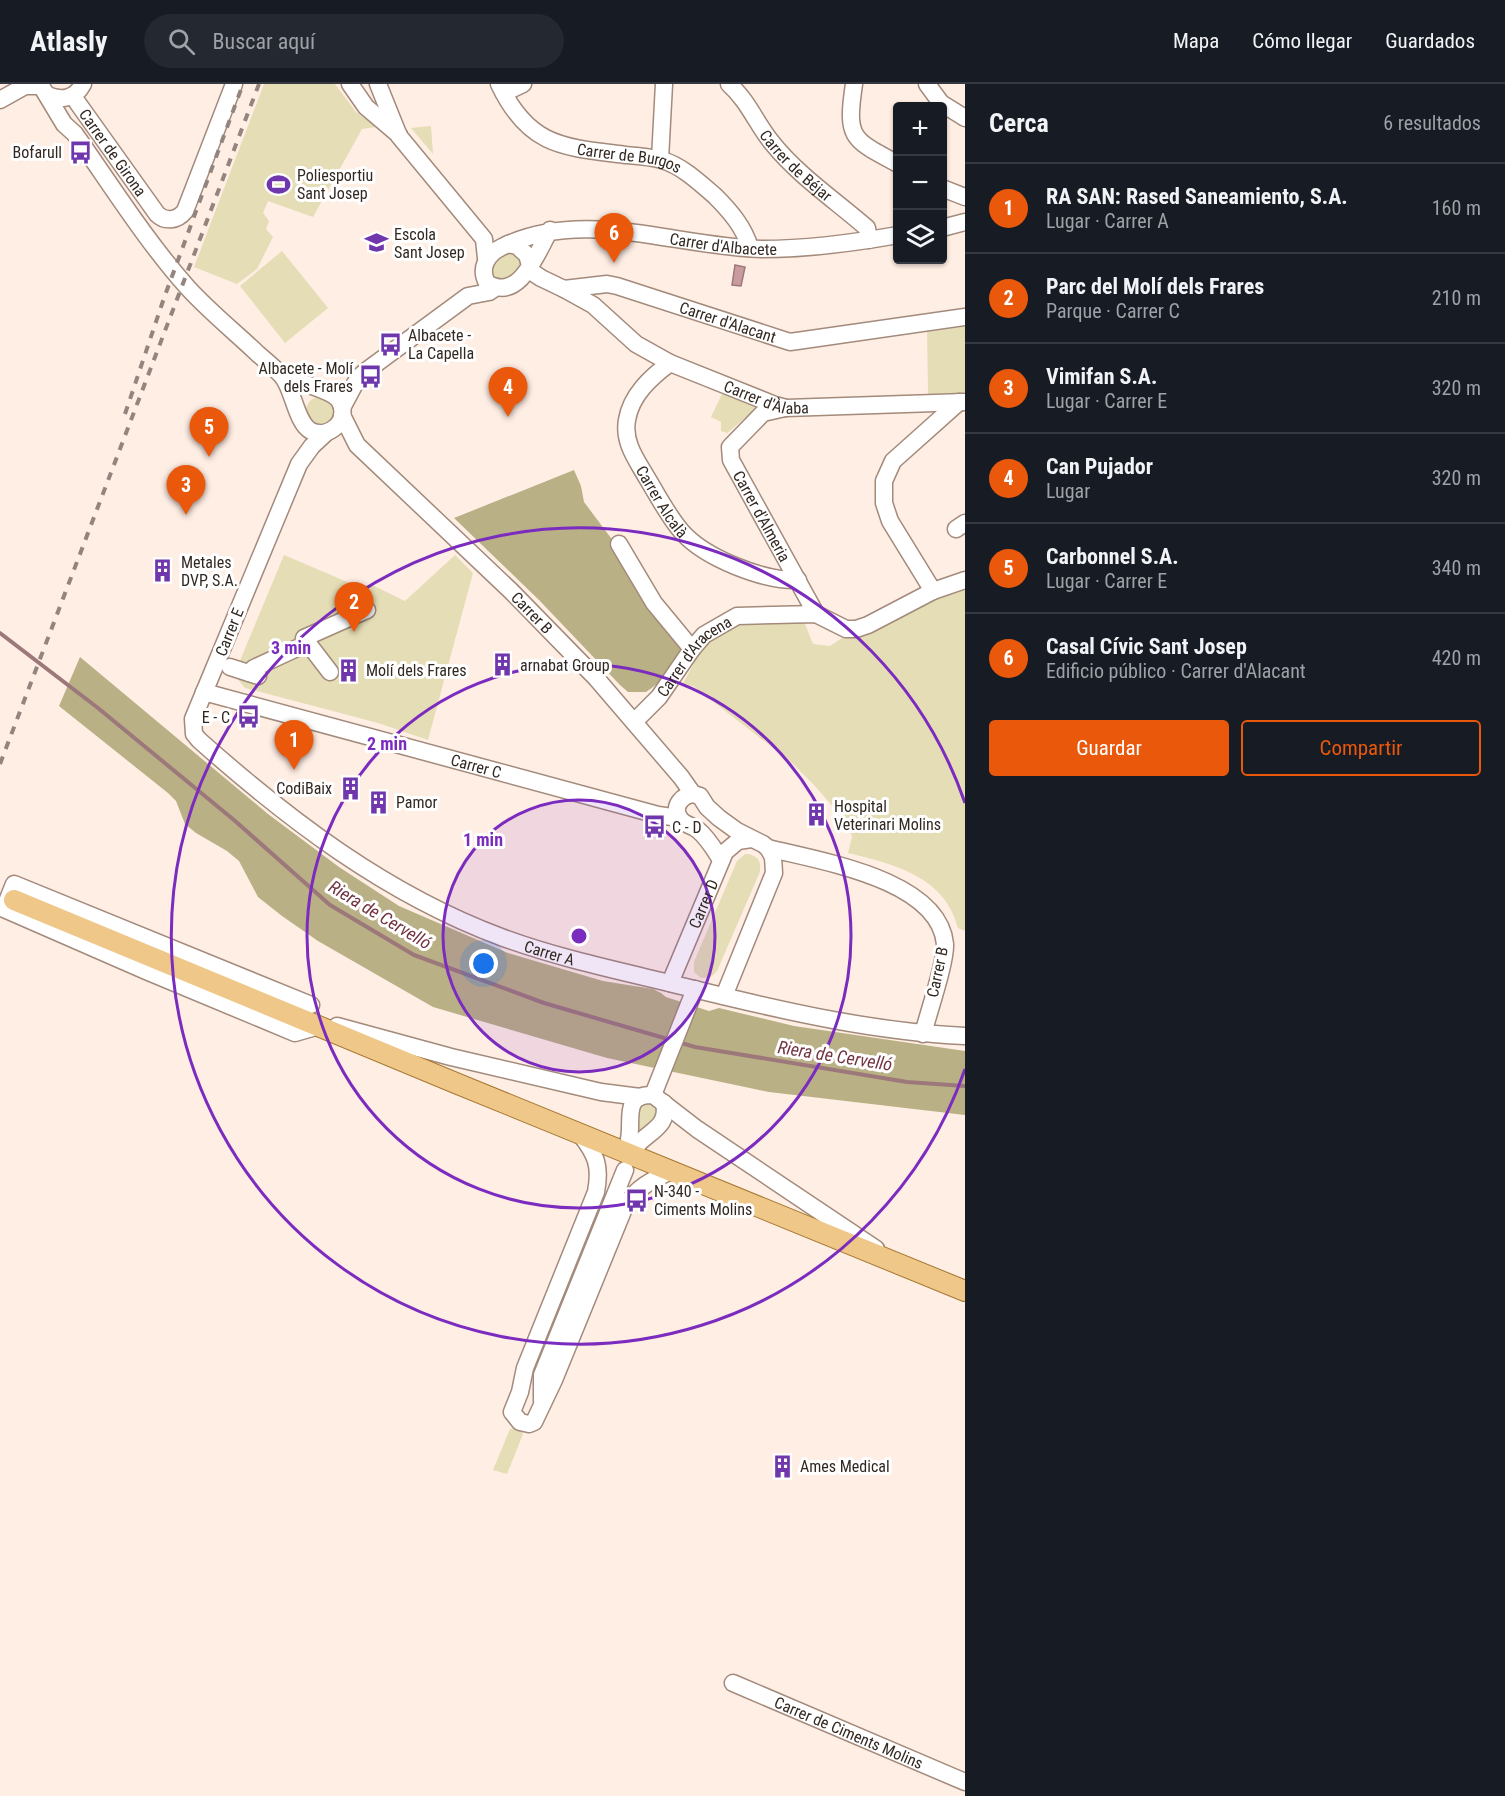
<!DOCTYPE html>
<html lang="es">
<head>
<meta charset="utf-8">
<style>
	body { margin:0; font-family:"Roboto Condensed",sans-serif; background:#242831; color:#f1f3f6 }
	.controls { position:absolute; right:18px; top:18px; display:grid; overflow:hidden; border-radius:6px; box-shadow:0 2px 4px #0004 }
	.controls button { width:54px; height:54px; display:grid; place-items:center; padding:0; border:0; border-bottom:2px solid #363941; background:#171b24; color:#f1f3f6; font:30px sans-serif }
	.you { position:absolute; left:484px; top:880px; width:21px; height:21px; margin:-15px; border:4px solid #fff; border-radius:50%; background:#1a73e8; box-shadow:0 0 0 9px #1a73e833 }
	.badge { display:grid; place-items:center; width:39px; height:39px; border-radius:50%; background:#ea580c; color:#fff; font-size:20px; font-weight:700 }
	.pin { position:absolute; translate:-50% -50px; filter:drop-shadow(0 2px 3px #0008) }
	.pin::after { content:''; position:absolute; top:32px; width:21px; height:18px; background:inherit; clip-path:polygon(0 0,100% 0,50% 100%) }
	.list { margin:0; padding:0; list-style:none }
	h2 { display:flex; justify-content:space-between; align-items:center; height:78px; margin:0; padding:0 24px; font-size:26px }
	h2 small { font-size:20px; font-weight:400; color:#9ea1a6 }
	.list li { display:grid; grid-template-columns:39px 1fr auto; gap:18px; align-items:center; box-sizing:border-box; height:90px; padding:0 24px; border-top:2px solid #363941 }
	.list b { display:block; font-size:22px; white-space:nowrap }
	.list p { margin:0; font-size:20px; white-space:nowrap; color:#9ea1a6 }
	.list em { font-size:20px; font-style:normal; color:#9ea1a6 }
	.actions { display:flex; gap:12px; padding:18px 24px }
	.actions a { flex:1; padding:14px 0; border:2px solid #ea580c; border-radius:6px; text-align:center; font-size:21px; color:#ea580c }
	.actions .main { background:#ea580c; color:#fff }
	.icon { flex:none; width:33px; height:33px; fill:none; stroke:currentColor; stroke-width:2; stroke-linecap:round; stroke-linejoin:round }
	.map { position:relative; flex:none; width:965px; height:1712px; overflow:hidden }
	header { display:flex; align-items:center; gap:36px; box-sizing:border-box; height:84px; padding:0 30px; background:#171b24; border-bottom:2px solid #363941 }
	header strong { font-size:28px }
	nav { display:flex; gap:33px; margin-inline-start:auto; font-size:21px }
	.search { width:420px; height:54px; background:#242831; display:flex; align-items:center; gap:15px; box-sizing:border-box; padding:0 21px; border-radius:33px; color:#9ea1a6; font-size:22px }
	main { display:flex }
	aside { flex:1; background:#171b24 }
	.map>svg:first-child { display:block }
	.green { fill:#e5ddb6 }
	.forest { fill:#b9b086 }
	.water { fill:#ca9aa1; stroke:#9c787b; stroke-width:1.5 }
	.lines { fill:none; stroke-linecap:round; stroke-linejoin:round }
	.stream { stroke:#9c787b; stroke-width:4 }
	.minor-casing { stroke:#a38a7b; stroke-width:19 }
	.major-casing { stroke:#a67832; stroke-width:22 }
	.minor { stroke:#fff; stroke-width:16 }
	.major { stroke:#efc889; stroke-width:20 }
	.rail { stroke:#93857e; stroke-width:4; stroke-dasharray:8 8; stroke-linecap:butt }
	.ring { fill:none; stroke:#7b2cbf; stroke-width:3 }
	.labels { text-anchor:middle; stroke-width:6; stroke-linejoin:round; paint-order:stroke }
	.poi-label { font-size:16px; fill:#322822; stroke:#fff; text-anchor:start }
	.street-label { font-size:16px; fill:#322822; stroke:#fff }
	.water-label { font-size:18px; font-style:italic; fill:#733441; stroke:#fff }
	.centre { fill:#7b2cbf; stroke:#fff; stroke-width:3 }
	.ring-label { font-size:18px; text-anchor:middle; font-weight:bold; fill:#7b2cbf; stroke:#fff; stroke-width:6; stroke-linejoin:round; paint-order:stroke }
</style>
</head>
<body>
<header>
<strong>Atlasly</strong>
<div class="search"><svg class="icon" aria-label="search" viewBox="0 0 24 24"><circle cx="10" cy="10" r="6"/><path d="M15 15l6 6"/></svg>Buscar aquí</div>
<nav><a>Mapa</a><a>Cómo llegar</a><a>Guardados</a></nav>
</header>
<main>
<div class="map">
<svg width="965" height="1712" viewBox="0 0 965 1712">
	<rect width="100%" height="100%" fill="#ffeee4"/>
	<!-- green -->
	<g class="green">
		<polygon points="264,0 335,0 356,28 376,43 362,45 313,133 268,117 263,129 269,137 266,145 273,153 257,185 237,200 194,183"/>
		<polygon points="431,42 433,70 411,44"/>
		<polygon points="282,167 328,224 285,259 240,202"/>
		<polygon points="516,168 523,181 511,196 494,196 491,181 503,170"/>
		<polygon points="965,238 965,309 928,310 927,244"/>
		<polygon points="730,309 755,321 756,325 727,349 721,347 721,338 711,333 722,310"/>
		<circle cx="320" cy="327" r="14"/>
		<polygon points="284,471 366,506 370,500 405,517 455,471 473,489 428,656 378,639 245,604 234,591"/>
		<path d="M965,502v345l-7,-3c-13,-52 -65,-64 -110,-75l4,-16 -3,-12 -34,-39 -25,-25 -97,-75 -11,-1 25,-45 31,-18 65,-3 10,25 17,2 18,-12z"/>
		<path d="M745,770c12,0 18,8 14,20l-42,97 -6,6 -10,1 -7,-6v-10l43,-101z"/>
		<polygon points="643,1020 651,1020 658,1028 655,1038 636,1049 638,1024"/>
		<polygon points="513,1344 522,1348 523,1350 507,1390 493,1386 510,1345"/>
	</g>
	<!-- forest -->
	<g class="forest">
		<path d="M574,386l7,16 3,16 36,48 63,95c-2,19 -22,37 -37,47h-18l-8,-7 -81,-85 -85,-82z"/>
		<polygon points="80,573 268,730 339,783 399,822 508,869 603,897 653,905 661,909 666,913 709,927 719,924 794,942 965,967 965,1031 769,1008 607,974 433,923 318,857 282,832 258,813 239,777 227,767 196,749 185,740 176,717 168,709 59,622"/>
	</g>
	<!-- water -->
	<polygon class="water" points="735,181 745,183 741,202 732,201"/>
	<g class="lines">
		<!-- stream -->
		<g class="stream">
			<polyline points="0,549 98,624 234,736 330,821 414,871 544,919 671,956"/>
			<polyline points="678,958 695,963 907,998 965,1002"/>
		</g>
		<defs>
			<g id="minor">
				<path d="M40,0l24,40 11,10c36,51 71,107 113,154 22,24 47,44 70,66 8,7 17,14 24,22 11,12 14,47 29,55 18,8 39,-10 29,-29 -5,-11 -44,-21 -57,-25"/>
				<polyline points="350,0 366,23 399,51"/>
				<polyline points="378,0 399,52 484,155 486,174"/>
				<path id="s1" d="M499,0c30,63 64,63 127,71 12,1 25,2 36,5 20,6 37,22 53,36 15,15 29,31 35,52"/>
				<path id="s2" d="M729,0c21,19 27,40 44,60 26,32 63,57 94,84l2,12"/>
				<path d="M854,0c-8,54 -3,55 44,80"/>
				<polyline points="927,0 941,19 965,34"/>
				<polyline points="504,9 523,0"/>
				<path d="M47,11c15,6 28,4 36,-11"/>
				<polyline points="0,16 25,2 41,2"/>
				<path id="s3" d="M77,18l80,112c8,8 20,7 28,-3l49,-127"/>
				<polyline points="660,75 664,0"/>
				<polyline points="942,104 965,113"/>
				<polyline points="942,144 965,138"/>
				<path id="s4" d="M550,146c-13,22 -30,73 -63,53 -8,-15 0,-29 15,-36 82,-40 173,0 260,2 45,0 91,-6 136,-14"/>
				<path id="s5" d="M508,160l9,2 10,9 5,17 9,6 23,11 29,16 43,39 34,19 105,42 11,3 179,-6"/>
				<path id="s6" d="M564,205l43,-5 10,2 173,56 175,-25"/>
				<path id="s7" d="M670,279c-19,14 -39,32 -43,57 -4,22 9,39 20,58 11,18 21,38 35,54 23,26 81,49 116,48"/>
				<polyline points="342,324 358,294 366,287 468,212 489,208 495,204"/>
				<path id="s8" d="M785,324l-22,5 -33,34 1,13 85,154"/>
				<path id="s9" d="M342,331l15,30 154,146 85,87 85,99 12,17 7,2 7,11 12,11 18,13 26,13 5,4c51,13 171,31 177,96 1,18 -17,70 -22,90"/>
				<path id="s10" d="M326,349l-14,13 -13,18 -106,255 1,15 5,6c90,80 187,154 302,197 65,24 134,37 201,54 86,21 174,41 263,45"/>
				<polyline points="956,445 965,439"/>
				<polyline points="619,460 654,519 692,565"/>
				<polyline points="933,507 890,437 884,419 884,397 893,377 959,318"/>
				<polyline points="230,583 258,592"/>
				<polyline points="330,588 304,554 367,526"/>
				<polyline points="249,589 254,584 308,559"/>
				<path id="s11" d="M204,608l454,123 21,3"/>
				<path id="s12" d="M634,638l25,-25 33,-48 12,-14 33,-19 79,-2 30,15h10l12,-4 65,-34 32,-11"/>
				<path d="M693,710c-10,1 -21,12 -14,23 4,8 13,8 19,13 10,8 16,19 23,30"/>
				<path id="s13" d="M670,899l55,-131 13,-11 13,-2"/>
				<polyline points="724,912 774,789 773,773 768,764"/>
				<polyline points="311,921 14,800 4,825 146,887 295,949 319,942"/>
				<polyline points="337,942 451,973 601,1008 640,1013"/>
				<polyline points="653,1011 695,905"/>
				<path d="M580,1050c16,20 21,32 16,58l-71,176 -5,24 -8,20 8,10 9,2 5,-2 20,-42 71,-174c11,-18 27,-26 46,-35"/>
				<path d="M629,1055c4,-19 -7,-45 24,-44l44,34 179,120"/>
				<path d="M639,1059c13,-13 30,-18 25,-40"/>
				<polyline points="542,1317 542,1291 625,1086"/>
				<path id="s14" d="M733,1599l232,99"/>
			</g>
			<polyline id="major" points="14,816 458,1000 965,1207"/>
		</defs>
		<!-- minor casing -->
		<use href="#minor" class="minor-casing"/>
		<!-- major casing -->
		<use href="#major" class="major-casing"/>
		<!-- minor -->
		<use href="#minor" class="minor"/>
		<!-- major -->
		<use href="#major" class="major"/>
		<!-- rail -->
		<g class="rail">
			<polyline points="125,330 164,214 243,0"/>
			<polyline points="0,680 259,0"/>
		</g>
	</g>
	<!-- distance rings -->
	<circle cx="579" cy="852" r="136" fill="#7b2cbf" fill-opacity=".12"/>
	<g class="ring">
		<circle cx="579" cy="852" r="136"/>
		<circle cx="579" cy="852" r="272"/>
		<path d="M965 985A408 408 0 1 1 965 719"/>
	</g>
	<!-- icons -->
	<defs>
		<symbol id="bus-bare" viewBox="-9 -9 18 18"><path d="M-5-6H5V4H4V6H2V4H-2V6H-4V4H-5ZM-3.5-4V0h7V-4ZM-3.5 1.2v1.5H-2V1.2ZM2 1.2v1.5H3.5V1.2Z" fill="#7037ad" stroke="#fff" stroke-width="2.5" paint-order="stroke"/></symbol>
		<symbol id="stadium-bare" viewBox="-9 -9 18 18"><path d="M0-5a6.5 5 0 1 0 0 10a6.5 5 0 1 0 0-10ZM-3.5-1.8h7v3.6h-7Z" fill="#7037ad" stroke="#fff" stroke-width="2.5" paint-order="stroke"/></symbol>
		<symbol id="school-bare" viewBox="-9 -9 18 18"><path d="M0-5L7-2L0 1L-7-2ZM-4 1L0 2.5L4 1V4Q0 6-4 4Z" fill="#7037ad" stroke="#fff" stroke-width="2.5" paint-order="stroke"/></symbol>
		<symbol id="building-bare" viewBox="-9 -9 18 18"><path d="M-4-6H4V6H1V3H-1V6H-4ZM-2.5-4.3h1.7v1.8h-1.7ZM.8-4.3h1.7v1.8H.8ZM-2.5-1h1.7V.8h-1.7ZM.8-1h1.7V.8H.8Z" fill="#7037ad" stroke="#fff" stroke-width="2.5" paint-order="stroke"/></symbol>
	</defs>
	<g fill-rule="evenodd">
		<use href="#bus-bare" x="64" y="52" width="33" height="33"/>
		<use href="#stadium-bare" x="262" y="84" width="33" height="33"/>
		<use href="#school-bare" x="360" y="142" width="33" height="33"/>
		<use href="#bus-bare" x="374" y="244" width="33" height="33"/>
		<use href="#bus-bare" x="354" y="276" width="33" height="33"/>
		<use href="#building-bare" x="146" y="470" width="33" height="33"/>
		<use href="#building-bare" x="486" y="564" width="33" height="33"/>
		<use href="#building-bare" x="332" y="570" width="33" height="33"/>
		<use href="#bus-bare" x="232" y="616" width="33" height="33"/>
		<use href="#building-bare" x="334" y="688" width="33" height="33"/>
		<use href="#building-bare" x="362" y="702" width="33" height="33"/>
		<use href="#building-bare" x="800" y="714" width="33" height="33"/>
		<use href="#bus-bare" x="638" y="726" width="33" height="33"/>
		<use href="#bus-bare" x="620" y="1100" width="33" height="33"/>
		<use href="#building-bare" x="766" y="1366" width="33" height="33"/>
	</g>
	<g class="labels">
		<!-- poi labels -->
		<g class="poi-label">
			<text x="62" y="74" text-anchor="end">Bofarull</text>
			<text x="297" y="97">Poliesportiu<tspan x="297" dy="18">Sant Josep</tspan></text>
			<text x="394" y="156">Escola<tspan x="394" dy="18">Sant Josep</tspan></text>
			<text x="408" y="257">Albacete -<tspan x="408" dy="18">La Capella</tspan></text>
			<text x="353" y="290" text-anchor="end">Albacete - Molí<tspan x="353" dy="18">dels Frares</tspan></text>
			<text x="181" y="484">Metales<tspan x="181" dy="18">DVP, S.A.</tspan></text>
			<text x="520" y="587">arnabat Group</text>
			<text x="366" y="592">Molí dels Frares</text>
			<text x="230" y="639" text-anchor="end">E - C</text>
			<text x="332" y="710" text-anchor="end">CodiBaix</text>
			<text x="396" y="724">Pamor</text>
			<text x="834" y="728">Hospital<tspan x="834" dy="18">Veterinari Molins</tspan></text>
			<text x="672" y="749">C - D</text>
			<text x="654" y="1113">N-340 -<tspan x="654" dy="18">Ciments Molins</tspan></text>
			<text x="800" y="1388">Ames Medical</text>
		</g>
		<!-- street labels -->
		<g class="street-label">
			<text dy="6" stroke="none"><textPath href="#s3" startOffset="62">Carrer de Girona</textPath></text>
			<text dy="6" stroke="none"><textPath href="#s1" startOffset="159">Carrer de Burgos</textPath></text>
			<text dy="6" stroke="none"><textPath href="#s2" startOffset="106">Carrer de Béjar</textPath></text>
			<text dy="6" stroke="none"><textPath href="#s4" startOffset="363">Carrer d'Albacete</textPath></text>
			<text dy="6" stroke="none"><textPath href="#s6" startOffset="170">Carrer d'Alacant</textPath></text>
			<text dy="6" stroke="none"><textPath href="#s5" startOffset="310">Carrer d'Àlaba</textPath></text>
			<text dy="6" stroke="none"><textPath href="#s7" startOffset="164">Carrer Alcalà</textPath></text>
			<text dy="6" stroke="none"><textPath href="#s8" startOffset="147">Carrer d'Almeria</textPath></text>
			<text dy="6" stroke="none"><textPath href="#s9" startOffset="276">Carrer B</textPath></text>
			<text transform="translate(229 548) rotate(-68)" y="6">Carrer E</text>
			<text dy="6" stroke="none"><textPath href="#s12" startOffset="90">Carrer d'Aracena</textPath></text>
			<text dy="6" stroke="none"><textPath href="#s11" startOffset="282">Carrer C</textPath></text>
			<text dy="6" stroke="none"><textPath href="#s13" startOffset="86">Carrer D</textPath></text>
			<text dy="6" stroke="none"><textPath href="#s10" startOffset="754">Carrer A</textPath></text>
			<text transform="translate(937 888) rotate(-78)" y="6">Carrer B</text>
			<text dy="6" stroke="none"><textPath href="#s14" startOffset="126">Carrer de Ciments Molins</textPath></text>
		</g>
		<!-- water labels -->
		<g class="water-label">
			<text transform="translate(380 831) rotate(31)" y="6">Riera de Cervelló</text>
			<text transform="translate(835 972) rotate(9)" y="6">Riera de Cervelló</text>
		</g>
	</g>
	<circle cx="579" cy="852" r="9" class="centre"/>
	<g class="ring-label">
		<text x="291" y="570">3 min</text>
		<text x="387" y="666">2 min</text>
		<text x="483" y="762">1 min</text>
	</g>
</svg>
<div class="controls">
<button>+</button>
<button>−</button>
<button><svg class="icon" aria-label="layers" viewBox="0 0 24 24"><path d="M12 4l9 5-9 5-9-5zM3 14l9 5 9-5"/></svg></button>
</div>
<div class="you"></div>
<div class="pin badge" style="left:294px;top:686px">1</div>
<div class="pin badge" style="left:354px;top:548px">2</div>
<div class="pin badge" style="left:186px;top:431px">3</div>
<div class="pin badge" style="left:508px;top:333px">4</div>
<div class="pin badge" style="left:209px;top:373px">5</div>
<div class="pin badge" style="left:614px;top:179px">6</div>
</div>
<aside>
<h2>Cerca<small>6 resultados</small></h2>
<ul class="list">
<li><span class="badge">1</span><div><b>RA SAN: Rased Saneamiento, S.A.</b><p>Lugar · Carrer A</p></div><em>160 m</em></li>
<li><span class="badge">2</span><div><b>Parc del Molí dels Frares</b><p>Parque · Carrer C</p></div><em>210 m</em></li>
<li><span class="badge">3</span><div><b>Vimifan S.A.</b><p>Lugar · Carrer E</p></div><em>320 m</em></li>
<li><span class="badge">4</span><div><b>Can Pujador</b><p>Lugar</p></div><em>320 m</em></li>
<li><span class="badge">5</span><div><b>Carbonnel S.A.</b><p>Lugar · Carrer E</p></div><em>340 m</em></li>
<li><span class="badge">6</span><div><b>Casal Cívic Sant Josep</b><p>Edificio público · Carrer d'Alacant</p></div><em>420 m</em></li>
</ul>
<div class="actions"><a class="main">Guardar</a><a>Compartir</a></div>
</aside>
</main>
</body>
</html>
